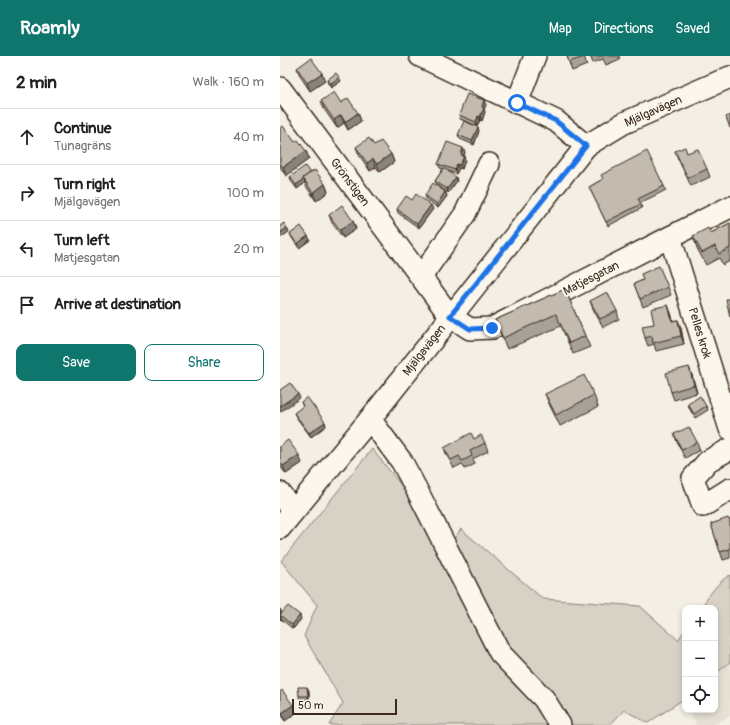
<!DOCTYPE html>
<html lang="en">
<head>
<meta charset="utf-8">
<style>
	body { margin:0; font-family:Pangolin,sans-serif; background:#f2f2f2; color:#202124 }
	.controls { position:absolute; right:12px; bottom:12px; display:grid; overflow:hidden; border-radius:8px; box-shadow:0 2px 6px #0003 }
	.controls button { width:36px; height:36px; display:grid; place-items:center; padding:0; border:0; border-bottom:1px solid #e0e0e0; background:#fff; color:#202124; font:20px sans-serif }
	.scale { position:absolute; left:12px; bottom:10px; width:105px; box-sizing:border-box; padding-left:4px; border:2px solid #3b2a1e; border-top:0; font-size:11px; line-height:14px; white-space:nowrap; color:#3b2a1e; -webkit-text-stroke:3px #fbf7ec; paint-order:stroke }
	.stop { position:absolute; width:12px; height:12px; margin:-9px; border:3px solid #1a73e8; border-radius:50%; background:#fff }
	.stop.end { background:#1a73e8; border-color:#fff; box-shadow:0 1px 4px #0008 }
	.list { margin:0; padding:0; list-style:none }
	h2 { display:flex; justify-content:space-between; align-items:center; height:52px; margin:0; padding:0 16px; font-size:17px }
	h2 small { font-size:13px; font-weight:400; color:#757577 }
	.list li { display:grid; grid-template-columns:26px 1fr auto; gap:12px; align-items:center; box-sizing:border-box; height:56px; padding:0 16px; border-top:1px solid #e0e0e0 }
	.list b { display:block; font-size:15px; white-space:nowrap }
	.list p { margin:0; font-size:13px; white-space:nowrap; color:#757577 }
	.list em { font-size:13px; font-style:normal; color:#757577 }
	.actions { display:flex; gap:8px; padding:12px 16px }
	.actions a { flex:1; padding:9px 0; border:1px solid #0f766e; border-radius:8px; text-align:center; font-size:14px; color:#0f766e }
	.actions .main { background:#0f766e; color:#fff }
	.icon { flex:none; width:22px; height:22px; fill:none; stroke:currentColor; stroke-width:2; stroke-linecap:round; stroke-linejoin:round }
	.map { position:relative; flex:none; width:450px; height:669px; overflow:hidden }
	header { display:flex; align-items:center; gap:24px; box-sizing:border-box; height:56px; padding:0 20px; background:#0f766e; color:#fff }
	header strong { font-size:19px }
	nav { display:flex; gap:22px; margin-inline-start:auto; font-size:14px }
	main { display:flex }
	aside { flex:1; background:#fff }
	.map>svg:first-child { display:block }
	.built { fill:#e5dfd4 }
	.green { fill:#d8d1c6; stroke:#8a7e72 }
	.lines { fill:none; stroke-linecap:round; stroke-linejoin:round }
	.minor-casing { stroke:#3b2a1e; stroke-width:24 }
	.minor { stroke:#fbf7ec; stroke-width:21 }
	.wall { fill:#a8a197; stroke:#3b2a1e }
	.shaded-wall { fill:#88837b; stroke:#3b2a1e }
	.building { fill:#c3bbb0; stroke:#3b2a1e }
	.route { stroke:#1a73e8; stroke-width:5 }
	.labels { text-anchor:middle; stroke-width:4; stroke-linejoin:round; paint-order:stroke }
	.street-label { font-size:12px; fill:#3b2a1e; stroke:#fbf7ec }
</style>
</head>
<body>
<header>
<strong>Roamly</strong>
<nav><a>Map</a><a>Directions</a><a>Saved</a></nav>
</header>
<main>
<aside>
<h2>2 min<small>Walk · 160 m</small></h2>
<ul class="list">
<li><svg class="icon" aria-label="ahead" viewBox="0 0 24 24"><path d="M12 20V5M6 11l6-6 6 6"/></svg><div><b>Continue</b><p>Tunagräns</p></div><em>40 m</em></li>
<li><svg class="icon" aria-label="right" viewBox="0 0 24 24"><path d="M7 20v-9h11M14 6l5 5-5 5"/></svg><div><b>Turn right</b><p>Mjälgavägen</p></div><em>100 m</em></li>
<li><svg class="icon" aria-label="left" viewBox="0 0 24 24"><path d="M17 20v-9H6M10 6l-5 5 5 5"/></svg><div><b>Turn left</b><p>Matjesgatan</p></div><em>20 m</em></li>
<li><svg class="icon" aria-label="arrive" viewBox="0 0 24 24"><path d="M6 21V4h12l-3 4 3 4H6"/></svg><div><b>Arrive at destination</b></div></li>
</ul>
<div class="actions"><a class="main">Save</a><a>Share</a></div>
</aside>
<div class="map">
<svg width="450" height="669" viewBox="0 0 450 669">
	<rect width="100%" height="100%" fill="#f3efe4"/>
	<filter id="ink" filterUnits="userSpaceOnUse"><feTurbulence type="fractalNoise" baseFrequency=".025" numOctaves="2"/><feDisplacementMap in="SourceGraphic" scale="8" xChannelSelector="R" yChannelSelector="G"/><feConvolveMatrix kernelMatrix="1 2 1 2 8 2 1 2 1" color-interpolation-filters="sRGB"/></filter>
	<g filter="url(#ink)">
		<!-- built -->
		<polygon class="built" points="450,606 450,660 432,669 416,669 411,654 435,654 435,618"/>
		<!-- green -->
		<g class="green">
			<polygon points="92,393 126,435 165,495 181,473 263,543 360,550 398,584 405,574 405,642 368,667 344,654 330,669 49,669 63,647 24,580 37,549 1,505"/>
			<path d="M450,519v87l-15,12v-66h-14c7,-11 17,-27 29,-33z"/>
		</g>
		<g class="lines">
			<defs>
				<g id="minor">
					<polyline points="140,0 276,65 306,90"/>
					<polyline points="0,32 170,260 190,273 212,272 390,181 450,151"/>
					<polyline points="237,47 255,0"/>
					<polyline points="390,181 450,373"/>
					<polyline points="141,221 185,158 209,108"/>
					<polyline points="90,363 122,406 141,442 220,597 264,643 280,669"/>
					<polyline points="450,393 428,405 413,422 423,450 450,433"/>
					<polyline points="0,437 13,455"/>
					<polyline points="0,472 90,363 306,90 344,67 450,21"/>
				</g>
			</defs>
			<!-- minor casing -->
			<use href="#minor" class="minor-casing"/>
			<!-- minor -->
			<use href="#minor" class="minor"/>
		</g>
		<!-- wall -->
		<g class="wall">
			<polygon points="287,0 304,0 307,9 292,15"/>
			<polygon points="310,0 339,0 340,3 326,9 323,3 313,7"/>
			<polygon points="17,12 45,25 30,35 20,20"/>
			<polygon points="47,24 61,25 51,32 48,28"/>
			<polygon points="41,45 61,47 78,57 81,65 68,74 64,67 57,72 44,53"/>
			<polygon points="206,49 204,53 205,56 202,65 200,64 197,70 180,63 179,59"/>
			<polygon points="0,72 15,86 26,95 29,103 6,120 0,111"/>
			<polygon points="199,75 194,89 180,83 178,79"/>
			<polygon points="94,89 111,98 114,106 100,116 96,111 90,115 79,99 76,91"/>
			<polygon points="395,95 407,97 427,113 430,121 411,130 398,103"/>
			<polygon points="185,96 184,100 185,104 182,113 179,112 176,118 168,115 177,125 168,137 157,129 155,125 163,113 160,112 158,108"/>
			<polygon points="30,117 45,128 48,136 36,145 26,130 25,127 17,133 11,125 10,121"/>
			<polygon points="323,123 384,130 386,134 360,147 362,152 328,170 309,131"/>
			<polygon points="165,136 167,140 158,152 146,143 145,139"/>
			<polygon points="132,144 153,153 139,172 118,157 117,153"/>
			<polygon points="49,159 73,165 76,173 63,182 52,167"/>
			<polygon points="450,167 450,205 443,209 439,202 426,209 417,192 413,180 431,177"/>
			<polygon points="10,178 28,180 30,184 19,192 12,182"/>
			<polygon points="363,224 388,231 391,239 363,251 354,228"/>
			<polygon points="285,233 305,280 310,291 293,298 281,270 227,293 215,264"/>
			<polygon points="310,245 337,255 339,263 323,271 313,253"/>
			<polygon points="391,257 393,265 398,264 401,272 404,288 376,295 374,288 368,290 365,282 374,268"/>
			<polygon points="412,319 417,337 394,344 391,336"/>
			<polygon points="265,338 314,339 318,351 280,370 270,350"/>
			<polygon points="21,346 45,366 46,370 31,381 16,361 14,357 23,351"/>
			<polygon points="408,348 426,350 428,354 415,362 409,352"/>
			<polygon points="394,378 417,386 420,394 405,402 397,386"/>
			<polygon points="194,383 205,387 208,395 193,403 195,408 185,413 182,408 174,412 167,400 164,392"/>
			<polygon points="0,390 22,407 6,418 0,410"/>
			<polygon points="449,464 450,464 450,502 443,504 431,468"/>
			<polygon points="0,553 2,558 21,563 13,573 2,564 1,563 0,564"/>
			<polygon points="27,631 29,635 29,644 20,644 19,640"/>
			<polygon points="0,636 16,657 5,665 0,658"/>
		</g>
		<!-- shaded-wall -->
		<g class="shaded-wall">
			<polygon points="42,17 45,25 30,35 27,27"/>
			<polygon points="59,21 61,25 51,32 50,28"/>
			<polygon points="204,44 206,49 204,53 205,56 202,65 200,61 202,51"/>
			<polygon points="78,57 81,65 68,74 65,66"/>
			<polygon points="61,59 64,67 57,72 54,64"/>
			<polygon points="198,60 200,64 197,70 196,66"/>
			<polygon points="198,71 199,75 194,89 192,85"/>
			<polygon points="183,92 185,96 182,103 181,99"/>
			<polygon points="26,95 29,103 6,120 3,111"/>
			<polygon points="111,98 114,106 100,116 97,108"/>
			<polygon points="184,100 185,104 182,113 180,109"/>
			<polygon points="93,103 96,111 90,115 87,107"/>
			<polygon points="177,108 179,112 176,118 175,114"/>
			<polygon points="176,121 177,125 168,137 167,133"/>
			<polygon points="24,123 25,127 17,133 16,129"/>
			<polygon points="45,128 48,136 36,145 33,137"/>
			<polygon points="165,136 167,140 158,152 157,148"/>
			<polygon points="151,149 153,153 139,172 137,168"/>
			<polygon points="73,165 76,173 63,182 60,174"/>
			<polygon points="7,172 9,176 0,182 0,177"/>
			<polygon points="28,180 30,184 19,192 17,188"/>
			<polygon points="388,249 391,257 395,273 392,265"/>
			<polygon points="398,264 401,272 404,288 401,280"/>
			<polygon points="409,311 412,319 417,337 414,329"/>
			<polygon points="18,338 20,342 0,356 0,350"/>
			<polygon points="45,366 46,370 31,381 29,377"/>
			<polygon points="19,399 22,407 6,418 3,410"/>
			<polygon points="0,553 3,561 0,559 1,563 0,564"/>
			<polygon points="20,559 21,563 13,573 12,569"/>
			<polygon points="27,631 29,635 29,644 28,640"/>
			<polygon points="13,649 16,657 5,665 2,657"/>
		</g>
		<!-- building -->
		<g class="building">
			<polygon points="287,0 304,0 304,1 289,6"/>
			<polygon points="31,2 42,17 27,27 17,12"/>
			<polygon points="56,17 59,21 50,28 47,24"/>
			<polygon points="54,36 61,47 68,42 78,57 65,66 61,59 54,64 41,45"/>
			<polygon points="187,38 204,44 202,51 204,52 200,61 198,60 196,66 179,59"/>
			<polygon points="450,59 450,72 446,61"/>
			<polygon points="184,65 198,71 192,85 178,79"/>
			<polygon points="3,70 15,86 18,84 26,95 3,111 0,107 0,72"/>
			<polygon points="89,82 94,89 101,85 111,98 97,108 93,103 87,107 76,91"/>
			<polygon points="167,86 183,92 181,99 184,100 180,109 177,108 175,114 158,108"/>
			<polygon points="405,91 407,97 418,93 427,113 408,122 395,95"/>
			<polygon points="367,95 384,130 358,143 361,148 326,166 309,131 323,123 321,119"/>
			<polygon points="25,110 30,117 23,122 24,123 16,129 10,121"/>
			<polygon points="164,112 176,121 167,133 155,125"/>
			<polygon points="35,114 45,128 33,137 23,122"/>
			<polygon points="153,127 165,136 157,148 145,139"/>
			<polygon points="136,138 151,149 137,168 117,153 126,140 132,144"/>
			<polygon points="62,149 73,165 60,174 49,159"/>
			<polygon points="4,167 7,172 0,177 0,170"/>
			<polygon points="450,167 450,192 439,198 435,190 422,197 413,180 428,172 431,177"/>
			<polygon points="21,170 28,180 17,188 10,178"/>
			<polygon points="379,210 388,231 360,243 354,228 363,224 361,218"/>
			<polygon points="285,233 305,280 289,287 276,258 223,282 215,264"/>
			<polygon points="327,236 337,255 320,263 310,245"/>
			<polygon points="446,243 450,243 450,261"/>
			<polygon points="388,249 392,265 398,264 401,280 373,287 372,280 365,282 362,270 374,268 371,253"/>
			<polygon points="409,311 414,329 391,336 386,317"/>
			<polygon points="304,319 314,339 276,359 265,338"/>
			<polygon points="10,327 18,338 0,350 0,334"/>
			<polygon points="420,340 426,350 414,358 408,348"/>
			<polygon points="27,341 45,366 29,377 14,357 23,350 21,346"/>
			<polygon points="409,371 417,386 402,394 394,378"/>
			<polygon points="191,377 194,383 201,379 205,387 190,395 192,400 182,405 179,400 171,404 164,392"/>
			<polygon points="8,384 19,399 3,410 0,406 0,390"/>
			<polygon points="448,462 449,464 450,464 450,493 440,496 431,468"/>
			<polygon points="8,550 20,559 12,569 0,559"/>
			<polygon points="18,631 27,631 28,640 19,640"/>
			<polygon points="2,634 13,649 2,657 0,654 0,636"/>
		</g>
	</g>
	<g class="lines" filter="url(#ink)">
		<!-- route -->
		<polyline class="route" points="212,272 190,273 170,260 306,90 276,65 237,47"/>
	</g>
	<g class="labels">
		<!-- street labels -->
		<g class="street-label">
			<text transform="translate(373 55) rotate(-24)" y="4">Mjälgavägen</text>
			<text transform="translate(70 126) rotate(53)" y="4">Grönstigen</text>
			<text transform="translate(311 222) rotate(-27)" y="4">Matjesgatan</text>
			<text transform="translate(420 277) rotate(73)" y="4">Pelles krok</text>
			<text transform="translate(144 294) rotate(-52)" y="4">Mjälgavägen</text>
		</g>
	</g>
</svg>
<div class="controls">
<button>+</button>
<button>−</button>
<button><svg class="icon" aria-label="locate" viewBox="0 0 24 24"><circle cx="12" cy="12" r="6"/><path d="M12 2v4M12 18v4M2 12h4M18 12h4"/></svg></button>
</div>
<div class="scale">50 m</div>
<div class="stop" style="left:237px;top:47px"></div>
<div class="stop end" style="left:212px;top:272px"></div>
</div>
</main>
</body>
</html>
